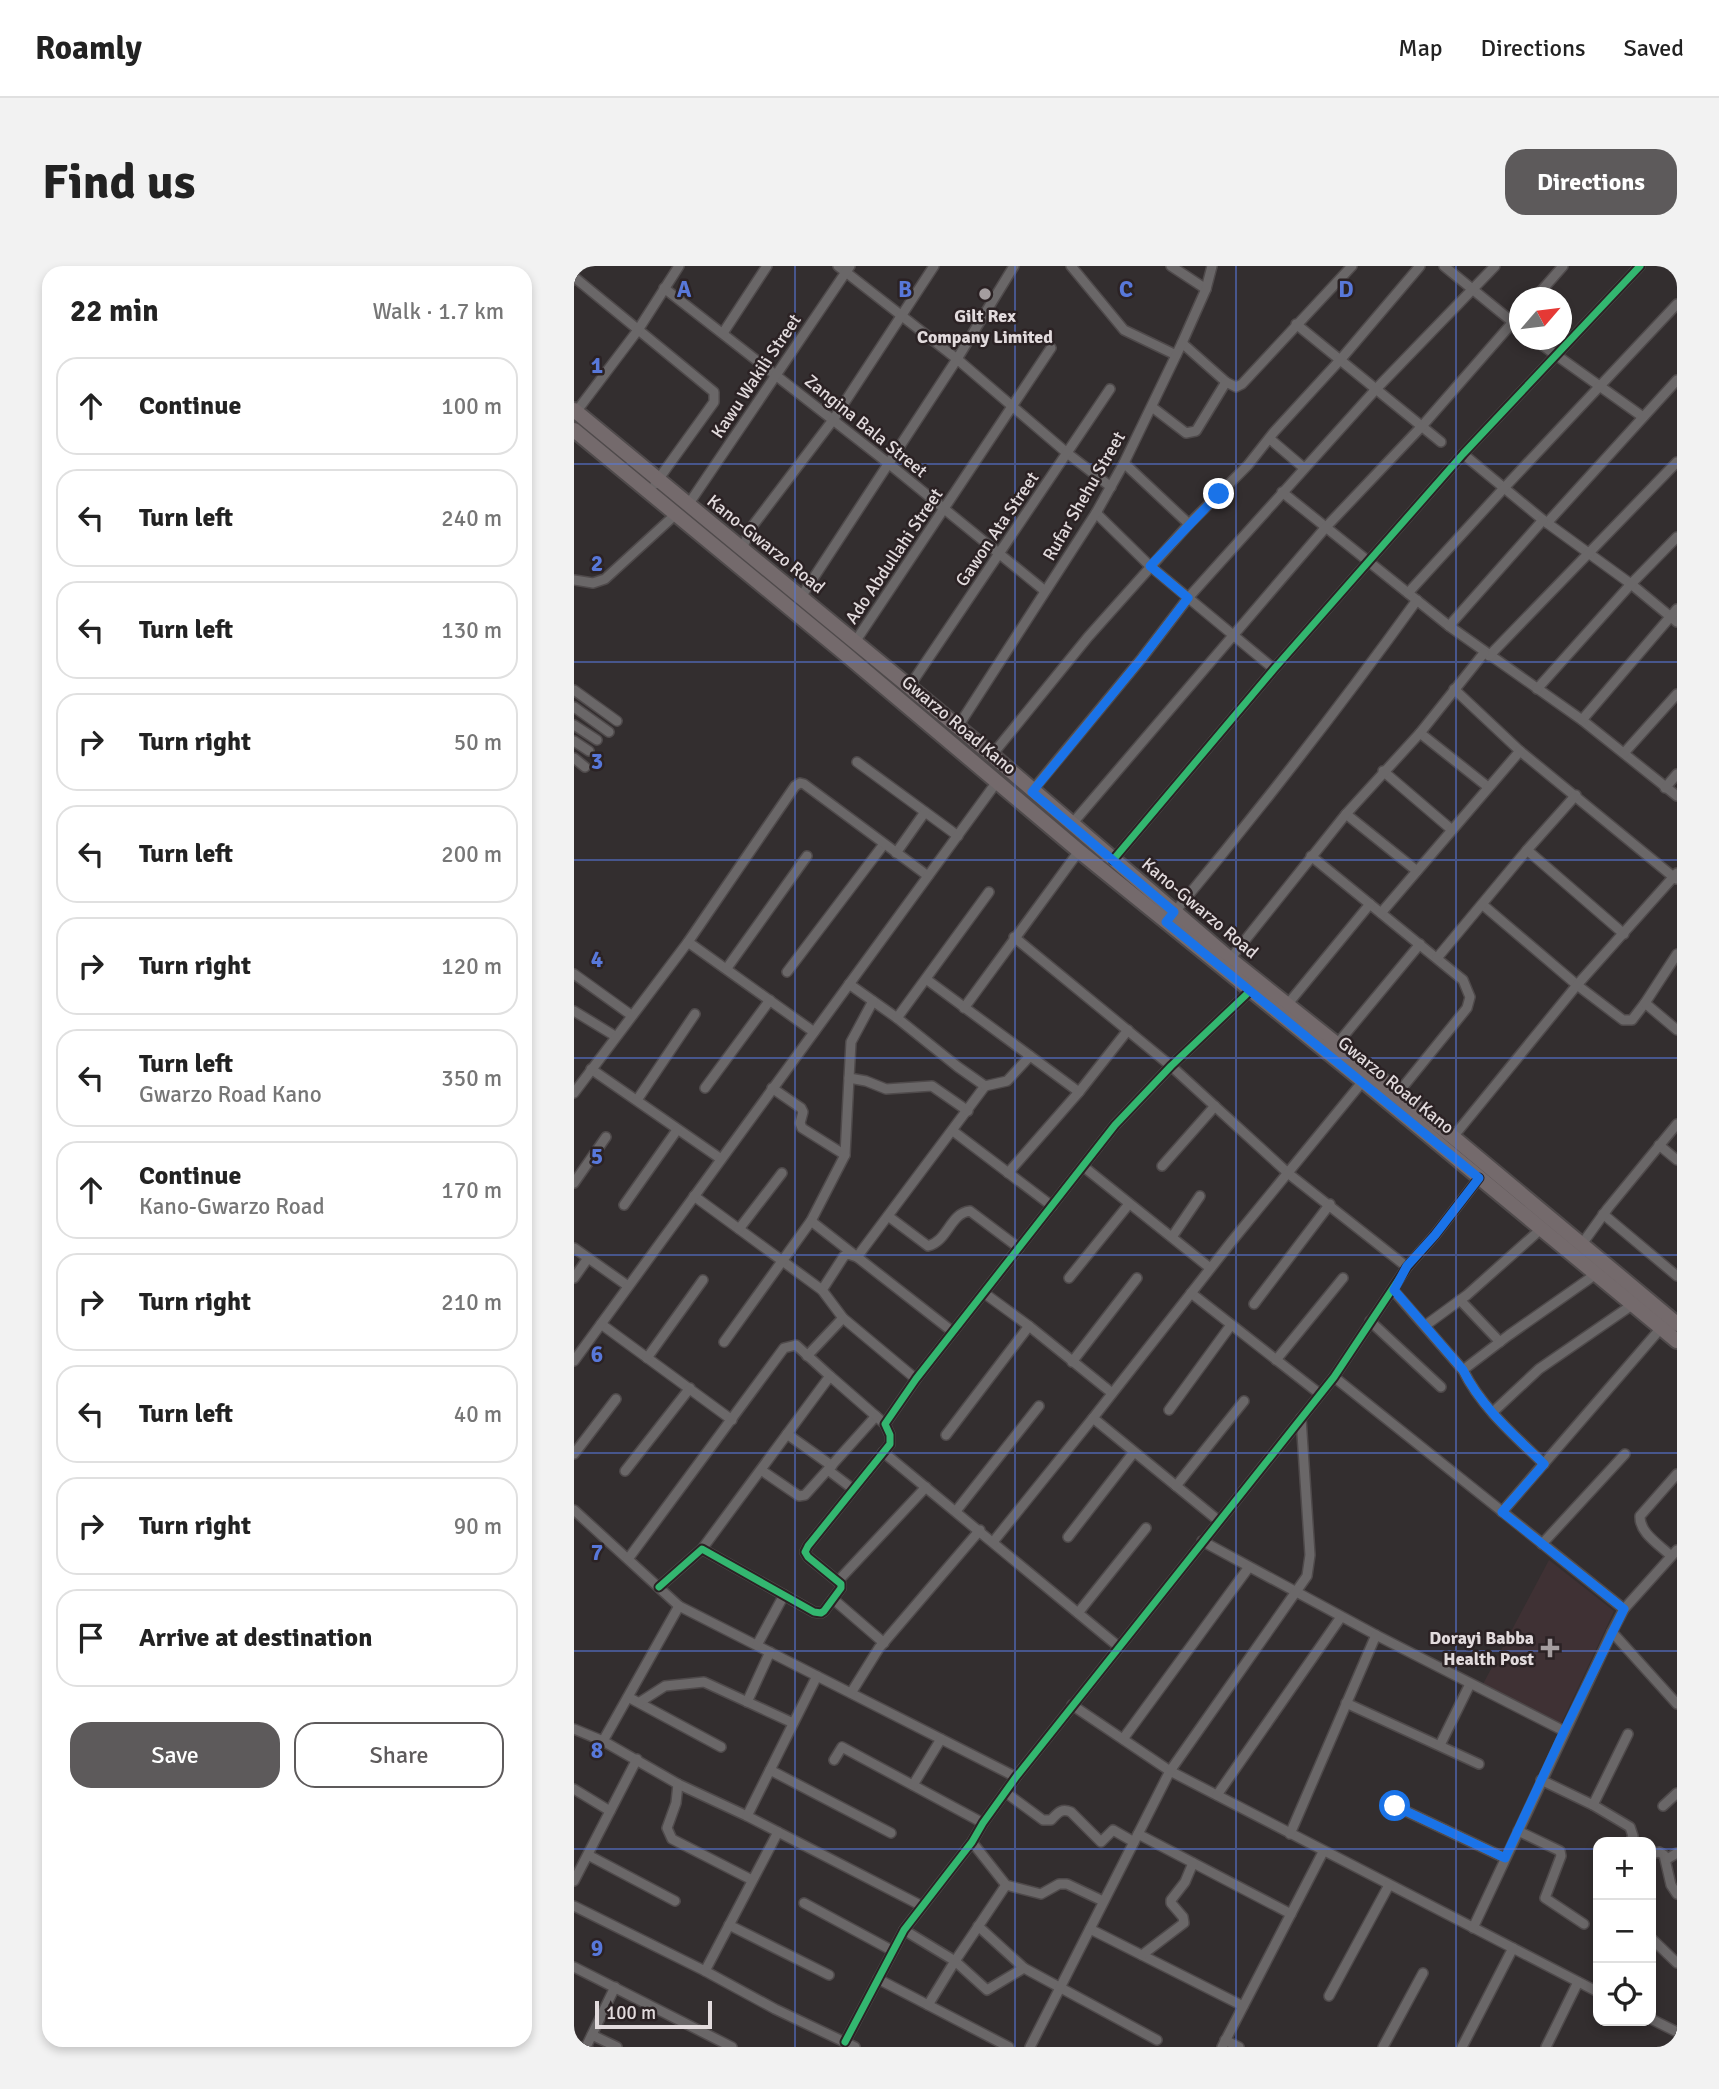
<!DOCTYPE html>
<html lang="en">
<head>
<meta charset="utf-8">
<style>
	body { margin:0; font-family:Signika,sans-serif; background:#f2f2f2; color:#222 }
	.controls { position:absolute; right:21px; bottom:21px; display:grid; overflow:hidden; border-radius:14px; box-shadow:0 4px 10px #0003 }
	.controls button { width:63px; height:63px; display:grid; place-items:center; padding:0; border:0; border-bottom:2px solid #e0e0e0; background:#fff; color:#222; font:35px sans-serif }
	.compass { position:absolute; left:935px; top:21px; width:63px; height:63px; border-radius:50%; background:#fff; box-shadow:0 4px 10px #0003; rotate:62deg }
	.scale { position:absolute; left:21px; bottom:18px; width:117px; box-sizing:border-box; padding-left:7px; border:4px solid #e2dbdd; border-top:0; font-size:19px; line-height:24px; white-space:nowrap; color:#e2dbdd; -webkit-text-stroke:5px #2b2224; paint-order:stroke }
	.stop { position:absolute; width:21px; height:21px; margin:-16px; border:5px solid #1a73e8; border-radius:50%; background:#fff }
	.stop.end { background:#1a73e8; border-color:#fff; box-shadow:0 2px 7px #0008 }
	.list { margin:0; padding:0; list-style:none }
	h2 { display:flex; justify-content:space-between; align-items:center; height:91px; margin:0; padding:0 28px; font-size:30px }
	h2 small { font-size:23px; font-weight:400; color:#767676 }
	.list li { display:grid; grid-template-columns:46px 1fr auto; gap:21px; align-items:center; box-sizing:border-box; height:98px; margin:0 14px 14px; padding:0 14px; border:2px solid #e0e0e0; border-radius:21px }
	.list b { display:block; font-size:26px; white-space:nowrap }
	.list p { margin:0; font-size:23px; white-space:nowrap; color:#767676 }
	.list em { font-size:23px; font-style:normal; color:#767676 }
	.actions { display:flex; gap:14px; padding:21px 28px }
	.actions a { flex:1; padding:16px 0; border:2px solid #5d5a5b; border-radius:21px; text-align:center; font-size:24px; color:#5d5a5b }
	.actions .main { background:#5d5a5b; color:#fff }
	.icon { flex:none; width:38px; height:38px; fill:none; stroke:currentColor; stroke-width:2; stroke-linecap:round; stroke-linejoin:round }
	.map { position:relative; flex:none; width:1103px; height:1781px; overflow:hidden; border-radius:21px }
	header { display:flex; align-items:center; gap:42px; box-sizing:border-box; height:98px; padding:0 35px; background:#fff; border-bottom:2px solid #e0e0e0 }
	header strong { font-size:33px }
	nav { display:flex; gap:38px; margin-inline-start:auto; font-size:24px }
	.intro { display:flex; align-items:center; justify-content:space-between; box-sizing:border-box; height:168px; padding:0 42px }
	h1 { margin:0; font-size:49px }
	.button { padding:18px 32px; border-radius:21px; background:#5d5a5b; color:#fff; font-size:24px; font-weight:700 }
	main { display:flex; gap:42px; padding:0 42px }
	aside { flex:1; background:#fff; border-radius:21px; box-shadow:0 4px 10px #0003 }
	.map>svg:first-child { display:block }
	.built { fill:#3f3134 }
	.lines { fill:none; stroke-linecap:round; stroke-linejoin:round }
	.minor-casing { stroke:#4f4a4b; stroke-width:12 }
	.primary-casing { stroke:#4f4a4b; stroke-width:18 }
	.minor { stroke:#6a6768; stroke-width:9 }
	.primary { stroke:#746a6c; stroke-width:14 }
	.cycleway-casing { stroke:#2b2224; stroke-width:11 }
	.cycleway { stroke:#33b770; stroke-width:7 }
	.route { stroke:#1a73e8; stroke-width:9 }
	.grid { fill:none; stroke:#5878da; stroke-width:2; stroke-opacity:0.55 }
	.poi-dot { fill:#a59ea0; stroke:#2b2224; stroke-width:2.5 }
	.labels { text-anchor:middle; stroke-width:5; stroke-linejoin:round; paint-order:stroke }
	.poi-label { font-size:18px; font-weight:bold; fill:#e2dbdd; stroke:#2b2224 }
	.street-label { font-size:18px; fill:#e2dbdd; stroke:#2b2224 }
	.grid-label { font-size:23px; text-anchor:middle; font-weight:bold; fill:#5878da; stroke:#2b2224; stroke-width:5; stroke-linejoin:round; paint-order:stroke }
</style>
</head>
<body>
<header>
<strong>Roamly</strong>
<nav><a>Map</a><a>Directions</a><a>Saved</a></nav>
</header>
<div class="intro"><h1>Find us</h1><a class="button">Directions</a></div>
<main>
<aside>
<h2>22 min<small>Walk · 1.7 km</small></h2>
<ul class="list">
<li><svg class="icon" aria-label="ahead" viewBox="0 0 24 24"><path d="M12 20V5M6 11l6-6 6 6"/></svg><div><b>Continue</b></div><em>100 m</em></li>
<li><svg class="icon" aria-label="left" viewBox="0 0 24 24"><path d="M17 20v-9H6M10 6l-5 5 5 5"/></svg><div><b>Turn left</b></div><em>240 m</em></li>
<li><svg class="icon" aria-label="left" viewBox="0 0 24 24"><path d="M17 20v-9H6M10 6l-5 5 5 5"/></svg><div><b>Turn left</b></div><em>130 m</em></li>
<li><svg class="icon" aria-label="right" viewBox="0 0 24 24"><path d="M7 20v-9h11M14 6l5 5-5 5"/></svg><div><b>Turn right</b></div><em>50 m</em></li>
<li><svg class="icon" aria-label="left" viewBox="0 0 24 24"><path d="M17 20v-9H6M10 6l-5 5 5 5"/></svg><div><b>Turn left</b></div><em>200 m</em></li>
<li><svg class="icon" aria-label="right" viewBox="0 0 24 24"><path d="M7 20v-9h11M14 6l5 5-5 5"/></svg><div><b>Turn right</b></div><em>120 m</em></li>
<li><svg class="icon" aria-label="left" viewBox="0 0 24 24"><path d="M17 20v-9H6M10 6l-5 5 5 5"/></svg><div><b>Turn left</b><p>Gwarzo Road Kano</p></div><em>350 m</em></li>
<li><svg class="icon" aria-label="ahead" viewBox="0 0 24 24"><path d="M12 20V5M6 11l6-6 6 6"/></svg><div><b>Continue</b><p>Kano-Gwarzo Road</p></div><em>170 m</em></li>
<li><svg class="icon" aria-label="right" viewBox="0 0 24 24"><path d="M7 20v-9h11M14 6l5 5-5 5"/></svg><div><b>Turn right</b></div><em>210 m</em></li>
<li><svg class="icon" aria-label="left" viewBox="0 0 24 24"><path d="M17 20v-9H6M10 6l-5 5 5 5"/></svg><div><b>Turn left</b></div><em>40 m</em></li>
<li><svg class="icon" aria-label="right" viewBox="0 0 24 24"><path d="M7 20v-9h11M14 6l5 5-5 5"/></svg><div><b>Turn right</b></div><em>90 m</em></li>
<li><svg class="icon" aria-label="arrive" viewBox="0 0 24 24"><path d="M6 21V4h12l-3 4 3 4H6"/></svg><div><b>Arrive at destination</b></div></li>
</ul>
<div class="actions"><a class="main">Save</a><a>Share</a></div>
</aside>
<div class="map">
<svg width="1103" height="1781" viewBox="0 0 1103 1781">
	<rect width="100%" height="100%" fill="#332e2f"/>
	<!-- built -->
	<polygon class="built" points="975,1294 1040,1345 987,1458 909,1418"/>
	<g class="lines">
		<defs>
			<g id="minor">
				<polyline points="264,0 383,93 493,187 537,221"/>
				<polyline points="497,0 550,64 602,89"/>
				<polyline points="597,0 632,23"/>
				<polyline points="870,0 946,62"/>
				<polyline points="0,11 140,126 140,136 81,218"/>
				<polyline points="90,22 314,197 471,325"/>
				<polyline points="961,32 989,0"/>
				<polyline points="722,58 867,176"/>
				<polyline points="149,67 193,0"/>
				<polyline points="961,74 1069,151"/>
				<polyline points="608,77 652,116 662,121 668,118 778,0"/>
				<polyline points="578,141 612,167 622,165 652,116"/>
				<polyline points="2,146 64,64 105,0"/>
				<polyline points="696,173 730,202"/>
				<polyline points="889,188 969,254 1057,318 1103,356"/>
				<polyline points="550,197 615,258"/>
				<polyline points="708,226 875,360 1008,454 1103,530"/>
				<polyline points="114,239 276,0"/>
				<polyline points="522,247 576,300 700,403"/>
				<polyline points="973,257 1103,114"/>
				<polyline points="168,282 180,258 259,154 360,0"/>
				<polyline points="0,314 19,317 31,313 102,248"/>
				<polyline points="834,327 930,222 1103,38"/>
				<polyline points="227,331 383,93 440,0"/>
				<polyline points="875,360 969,254"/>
				<polyline points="281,376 477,82"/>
				<polyline points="915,390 1103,196"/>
				<polyline points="335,421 536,123"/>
				<polyline points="880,423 946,485 1102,613"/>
				<polyline points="963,423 1057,318 1103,271"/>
				<polyline points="0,424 43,455"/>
				<polyline points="0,441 35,466"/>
				<polyline points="1008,454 1103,343"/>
				<polyline points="0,459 23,474"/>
				<polyline points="383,462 522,247 550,197 608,77 632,23 638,0"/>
				<polyline points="846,467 914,521"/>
				<polyline points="0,475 15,485"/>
				<polyline points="1050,487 1103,428"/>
				<polyline points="418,489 514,371 615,258 674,199 700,166 767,93 846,0"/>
				<polyline points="0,492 11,501"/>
				<polyline points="283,496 384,570"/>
				<polyline points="809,505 878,564"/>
				<polyline points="1091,522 1103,508"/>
				<polyline points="458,525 568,392 614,332 803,122 921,0"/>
				<polyline points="772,548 843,605"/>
				<polyline points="497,559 752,261 849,159 946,48"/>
				<polyline points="953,584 1050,668"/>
				<polyline points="322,587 351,546"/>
				<polyline points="737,590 889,714 896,731 893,742 824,827"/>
				<polyline points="539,594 700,403 889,188 1066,0"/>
				<polyline points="909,639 1003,719 1049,754 1058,754 1071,737"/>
				<polyline points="807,647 946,485"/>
				<path d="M599,648c85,-102 166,-206 244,-314"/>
				<polyline points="440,671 597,800 715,908 833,1001"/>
				<polyline points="114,676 240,766"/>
				<polyline points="1103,688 1071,737 1103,764"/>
				<polyline points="863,692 953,584 1002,529"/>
				<polyline points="656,693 772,548 846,467 910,387"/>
				<polyline points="153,702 233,590"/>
				<polyline points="213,706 310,578"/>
				<polyline points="0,708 57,749"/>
				<polyline points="352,713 505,826"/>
				<polyline points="275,718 323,752 384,801 411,820 283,991 274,988 270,990 248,1024 269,1052 342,1113"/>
				<polyline points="713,739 796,638"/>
				<polyline points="390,742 505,585"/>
				<polyline points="0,745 41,770"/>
				<polyline points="323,752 415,626"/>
				<polyline points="763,778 846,678"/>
				<polyline points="17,803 147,893"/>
				<polyline points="275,812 277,776 299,735"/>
				<polyline points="411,820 433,815 456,790"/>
				<polyline points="131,822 196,734"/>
				<polyline points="198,822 227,842 229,846 226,857 228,862 271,889"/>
				<polyline points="0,827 114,676 221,520 226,517 230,518 354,610"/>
				<polyline points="63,834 121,748"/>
				<polyline points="379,865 478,940"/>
				<polyline points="879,871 1003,719 1103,607"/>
				<polyline points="1085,879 1103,894"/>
				<polyline points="588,900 641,840"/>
				<polyline points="510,901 636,1002"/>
				<polyline points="434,907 505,826 554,764"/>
				<polyline points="0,917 32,871"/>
				<polyline points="120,930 248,1024"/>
				<polyline points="50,939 103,864"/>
				<polyline points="1029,948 1103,1010"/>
				<path d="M314,950l40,30c20,-5 22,-33 42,-35l49,37"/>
				<polyline points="237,955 271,889 275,812 292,815 312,823 358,820 394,845"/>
				<polyline points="165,963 208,907"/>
				<polyline points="598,971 626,930"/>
				<polyline points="1008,978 1034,942 1103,858"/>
				<polyline points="0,982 54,1020"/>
				<polyline points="0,1012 14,992"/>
				<polyline points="495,1012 555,938"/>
				<path d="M819,1024l70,80c18,37 52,66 81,94"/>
				<polyline points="410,1027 455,1060 538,1127"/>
				<polyline points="617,1027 746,1128"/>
				<polyline points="886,1034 926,1076"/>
				<polyline points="680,1038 756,938"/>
				<polyline points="796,1055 867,1121"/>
				<polyline points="27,1058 158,1154"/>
				<polyline points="852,1059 893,1029 967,963"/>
				<polyline points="150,1076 237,955 379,1066"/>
				<polyline points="233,1090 269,1052"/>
				<polyline points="73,1092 129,1014"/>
				<polyline points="702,1094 769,1012"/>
				<polyline points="0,1095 422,517"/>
				<polyline points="498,1096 563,1012"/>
				<polyline points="889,1104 935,1069 1022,1008"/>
				<polyline points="760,1111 1050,1343"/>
				<polyline points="595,1144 657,1059"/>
				<polyline points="919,1146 965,1103 1058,1039"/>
				<polyline points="519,1152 645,1255"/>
				<polyline points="213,1168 258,1200"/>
				<polyline points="372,1169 455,1060"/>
				<polyline points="309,1186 545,1381"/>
				<polyline points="0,1188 42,1133"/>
				<polyline points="187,1204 225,1230 231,1229 302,1150"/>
				<polyline points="254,1204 279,1223"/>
				<polyline points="51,1205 116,1122"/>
				<polyline points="602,1220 670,1135"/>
				<polyline points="0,1244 105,1340 442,1511"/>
				<polyline points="382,1245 465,1140"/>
				<polyline points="928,1246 1087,1062"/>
				<polyline points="494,1271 560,1186"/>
				<polyline points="628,1275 802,1369"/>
				<polyline points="419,1276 519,1152 658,975 789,815"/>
				<polyline points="968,1278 1051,1188"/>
				<polyline points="128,1283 256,1110 311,1158"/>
				<path d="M1097,1290c-11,-11 -32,-23 -31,-40l37,-42"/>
				<polyline points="54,1293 210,1082 222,1079 256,1110"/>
				<polyline points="264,1315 352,1221"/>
				<polyline points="85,1321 128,1283 240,1346 247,1347 250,1345 267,1322 267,1318 234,1291 231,1286 234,1280 316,1178 316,1169 311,1158 342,1113 541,859 597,800 675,726"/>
				<polyline points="259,1333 310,1377"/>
				<polyline points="504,1347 572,1262"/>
				<polyline points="1038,1366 1103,1438"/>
				<polyline points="183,1379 210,1329"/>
				<polyline points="277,1427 305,1382 406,1264"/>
				<polyline points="54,1431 147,1481"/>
				<polyline points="66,1436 91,1420 130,1416 219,1457"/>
				<polyline points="173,1436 196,1386"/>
				<polyline points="772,1437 905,1498"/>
				<polyline points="498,1439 596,1505 1024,1726"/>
				<polyline points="0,1463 29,1475 104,1518 173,1550 348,1640"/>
				<polyline points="549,1473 675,1301"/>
				<polyline points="29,1475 105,1340"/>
				<polyline points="866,1479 896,1418"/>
				<polyline points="260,1494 268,1481 409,1557"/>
				<polyline points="196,1504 317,1567"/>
				<polyline points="967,1514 1019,1539 1056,1561 1059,1570 1056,1576"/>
				<polyline points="104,1518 102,1537 93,1562 98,1573 178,1614"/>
				<polyline points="339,1519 367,1473"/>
				<polyline points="0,1523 36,1545"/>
				<path d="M431,1526l38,28h8c7,-7 10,-12 20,-8l30,30 12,-12 21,12"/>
				<polyline points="643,1529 767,1351"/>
				<polyline points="1019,1539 1054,1468"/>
				<polyline points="821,1540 931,1592"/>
				<polyline points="1089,1540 1103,1527"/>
				<polyline points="173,1550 243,1410"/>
				<polyline points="944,1565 986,1585 987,1590 971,1632 1010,1658"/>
				<polyline points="564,1568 717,1648"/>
				<polyline points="716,1568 802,1369 990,1465"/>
				<polyline points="398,1576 432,1619 467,1628 485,1618 493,1618 529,1635"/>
				<polyline points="1077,1588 1085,1586 1090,1589 1097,1619 1103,1628"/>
				<polyline points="14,1589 101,1635"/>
				<polyline points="1093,1593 1103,1587"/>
				<polyline points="0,1615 63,1493"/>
				<polyline points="230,1637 319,1685"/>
				<polyline points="0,1640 131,1705 201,1743 281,1781"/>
				<polyline points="155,1659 255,1709"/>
				<polyline points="404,1660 450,1702 583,1774"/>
				<polyline points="899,1662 1038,1366 1050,1343 1103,1284"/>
				<polyline points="516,1663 669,1740"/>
				<polyline points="330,1664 381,1695 413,1724 450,1702"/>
				<polyline points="1077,1672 1103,1697"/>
				<polyline points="568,1689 610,1657 609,1651 597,1637 597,1634 611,1616 619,1597"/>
				<polyline points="0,1701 158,1781"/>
				<polyline points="131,1705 204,1566"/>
				<polyline points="304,1713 435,1781"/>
				<polyline points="755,1730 815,1619"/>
				<polyline points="354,1739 381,1695 432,1619"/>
				<polyline points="1077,1753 1103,1766"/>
				<polyline points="18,1769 43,1781"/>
				<polyline points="651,1774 665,1781"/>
				<polyline points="271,1776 330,1664 398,1576 409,1557 442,1511 760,1111 833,1001 861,969 905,912"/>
				<polyline points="12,1781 41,1721"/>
				<polyline points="456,1781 596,1505 733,1310 736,1289 727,1152"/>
				<polyline points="648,1781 749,1586"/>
				<polyline points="809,1781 849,1707"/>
				<polyline points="888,1781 939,1682"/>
				<polyline points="972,1781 1004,1716"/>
			</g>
			<g id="primary">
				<polyline points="0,144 418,489 656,693 879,871 1103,1058"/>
				<polyline points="0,164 269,386 505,585 789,815 1103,1075"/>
			</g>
		</defs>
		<!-- minor casing -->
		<use href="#minor" class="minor-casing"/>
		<!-- primary casing -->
		<use href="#primary" class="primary-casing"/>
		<!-- minor -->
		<use href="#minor" class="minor"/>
		<!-- primary -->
		<use href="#primary" class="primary"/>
		<defs>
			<g id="cycleway">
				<polyline points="539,594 700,403 889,188 1066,0"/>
				<polyline points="85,1321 128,1283 240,1346 247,1347 250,1345 267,1322 267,1318 234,1291 231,1286 234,1280 316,1178 316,1169 311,1158 342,1113 541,859 597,800 675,726"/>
				<polyline points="271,1776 330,1664 398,1576 409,1557 442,1511 760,1111 833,1001 861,969 905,912"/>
			</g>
		</defs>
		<!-- cycleway casing -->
		<use href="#cycleway" class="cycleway-casing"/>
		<!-- cycleway -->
		<use href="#cycleway" class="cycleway"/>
	</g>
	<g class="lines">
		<!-- route -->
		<path class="route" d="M645,228l-69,72 38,32 -46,60 -110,134 142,120 -8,10 313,256 -44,57 -28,31 -13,24 69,80c18,37 52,66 81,94l-42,48 122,97 -60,122 -59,127 -110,-52"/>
	</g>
	<!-- grid -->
	<path class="grid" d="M221,0v1781M441,0v1781M662,0v1781M882,0v1781M0,198h1103M0,396h1103M0,594h1103M0,792h1103M0,989h1103M0,1187h1103M0,1385h1103M0,1583h1024M1077,1583h26"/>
	<!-- markers -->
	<g class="poi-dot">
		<circle cx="411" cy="28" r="7"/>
		<path d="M972.5 1371.5h7v7h7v7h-7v7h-7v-7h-7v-7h7z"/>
	</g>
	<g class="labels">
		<!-- poi labels -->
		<g class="poi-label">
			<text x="411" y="56">Gilt Rex<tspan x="411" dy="21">Company Limited</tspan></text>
			<text x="960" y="1378" text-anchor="end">Dorayi Babba<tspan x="960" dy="21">Health Post</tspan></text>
		</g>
		<!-- street labels -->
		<g class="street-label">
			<text transform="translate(182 110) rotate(-56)" y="6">Kawu Wakili Street</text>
			<text transform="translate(292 160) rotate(39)" y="6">Zangina Bala Street</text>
			<text transform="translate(510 230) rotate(-60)" y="6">Rufar Shehu Street</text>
			<text transform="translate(423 263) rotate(-56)" y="6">Gawon Ata Street</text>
			<text transform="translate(192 278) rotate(39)" y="6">Kano-Gwarzo Road</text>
			<text transform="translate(320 290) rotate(-56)" y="6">Ado Abdullahi Street</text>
			<text transform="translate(385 459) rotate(40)" y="6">Gwarzo Road Kano</text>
			<text transform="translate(626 642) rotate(40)" y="6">Kano-Gwarzo Road</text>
			<text transform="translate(822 819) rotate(39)" y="6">Gwarzo Road Kano</text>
		</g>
	</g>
	<g class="grid-label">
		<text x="110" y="31">A</text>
		<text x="331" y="31">B</text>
		<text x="552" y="31">C</text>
		<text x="772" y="31">D</text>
		<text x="23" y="107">1</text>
		<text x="23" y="305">2</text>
		<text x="23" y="503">3</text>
		<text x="23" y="701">4</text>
		<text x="23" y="898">5</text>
		<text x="23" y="1096">6</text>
		<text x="23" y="1294">7</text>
		<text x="23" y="1492">8</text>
		<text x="23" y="1690">9</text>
	</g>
</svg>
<div class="controls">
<button>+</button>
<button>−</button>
<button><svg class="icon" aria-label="locate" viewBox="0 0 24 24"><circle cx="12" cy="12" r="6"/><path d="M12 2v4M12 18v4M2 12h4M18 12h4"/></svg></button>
</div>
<svg class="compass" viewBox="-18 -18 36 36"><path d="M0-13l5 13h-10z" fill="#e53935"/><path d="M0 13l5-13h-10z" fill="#767676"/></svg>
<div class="scale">100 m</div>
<div class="stop" style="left:821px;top:1540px"></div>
<div class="stop end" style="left:645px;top:228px"></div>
</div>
</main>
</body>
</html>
